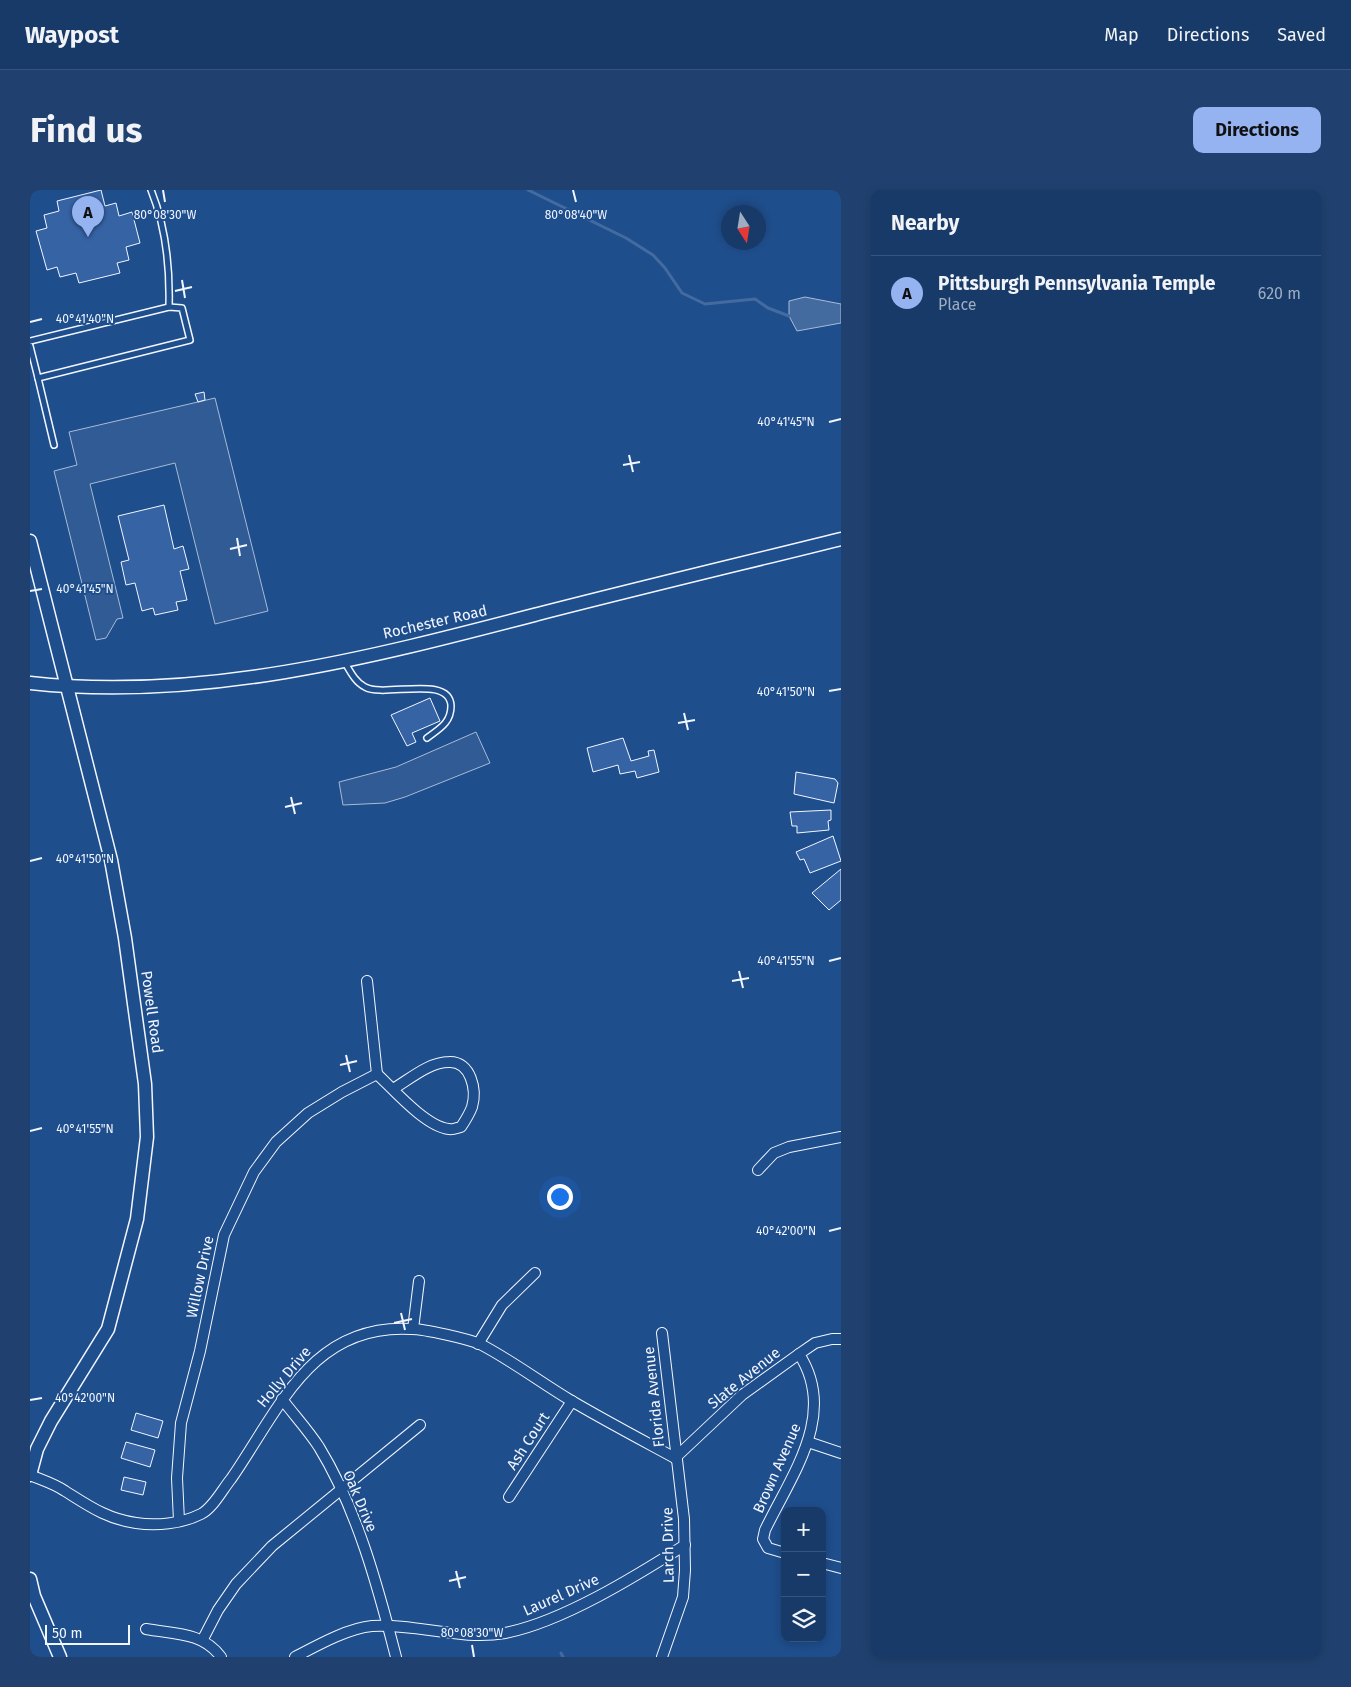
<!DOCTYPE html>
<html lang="en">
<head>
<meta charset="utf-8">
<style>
	body { margin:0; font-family:"Fira Sans",sans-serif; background:#20416f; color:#f1f3f6 }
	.controls { position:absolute; right:15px; bottom:15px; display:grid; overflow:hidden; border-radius:10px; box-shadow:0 2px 8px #0003 }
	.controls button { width:45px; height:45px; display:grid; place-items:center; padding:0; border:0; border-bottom:1px solid #36547d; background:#173a69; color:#f1f3f6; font:25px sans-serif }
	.compass { position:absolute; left:691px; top:15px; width:45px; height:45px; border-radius:50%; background:#173a69; box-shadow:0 2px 8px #0003; rotate:168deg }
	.scale { position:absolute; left:15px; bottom:12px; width:85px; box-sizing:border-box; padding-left:5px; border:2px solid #f2f6ff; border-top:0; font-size:14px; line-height:18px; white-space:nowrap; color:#f2f6ff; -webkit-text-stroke:4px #1f4e8c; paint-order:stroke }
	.you { position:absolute; left:529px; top:1006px; width:18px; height:18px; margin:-12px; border:4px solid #fff; border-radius:50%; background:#1a73e8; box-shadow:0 0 0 8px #1a73e833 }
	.badge { display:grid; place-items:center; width:32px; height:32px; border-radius:50%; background:#95b2f1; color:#111; font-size:16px; font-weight:700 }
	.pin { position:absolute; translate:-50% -41px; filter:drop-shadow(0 1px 2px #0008) }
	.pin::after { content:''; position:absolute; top:26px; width:18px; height:15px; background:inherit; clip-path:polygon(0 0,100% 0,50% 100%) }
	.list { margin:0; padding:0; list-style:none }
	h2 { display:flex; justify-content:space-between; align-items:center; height:65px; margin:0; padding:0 20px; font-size:21px }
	h2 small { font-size:16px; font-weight:400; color:#9eadc0 }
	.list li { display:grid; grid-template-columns:32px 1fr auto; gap:15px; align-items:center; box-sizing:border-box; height:75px; padding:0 20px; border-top:1px solid #36547d }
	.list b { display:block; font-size:19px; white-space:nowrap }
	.list p { margin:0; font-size:16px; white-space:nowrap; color:#9eadc0 }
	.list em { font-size:16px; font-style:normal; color:#9eadc0 }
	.icon { flex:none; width:28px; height:28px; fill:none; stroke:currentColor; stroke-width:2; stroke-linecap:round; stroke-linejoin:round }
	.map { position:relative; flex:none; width:811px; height:1467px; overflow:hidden; border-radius:10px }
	header { display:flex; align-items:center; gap:30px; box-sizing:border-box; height:70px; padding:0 25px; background:#173a69; border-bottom:1px solid #36547d }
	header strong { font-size:24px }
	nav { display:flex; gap:28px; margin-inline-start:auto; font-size:18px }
	.intro { display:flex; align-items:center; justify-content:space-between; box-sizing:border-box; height:120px; padding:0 30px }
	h1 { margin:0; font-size:35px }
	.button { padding:12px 22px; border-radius:10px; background:#95b2f1; color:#111; font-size:18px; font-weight:700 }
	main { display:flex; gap:30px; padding:0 30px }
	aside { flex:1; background:#173a69; border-radius:10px; box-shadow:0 2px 8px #0003 }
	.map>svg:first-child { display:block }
	.built { fill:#305b95; stroke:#a8bbd7 }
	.water { fill:#446ba0; stroke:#a8bbd7 }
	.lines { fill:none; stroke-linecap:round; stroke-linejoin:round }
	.stream { stroke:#446ba0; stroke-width:3 }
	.building { fill:#3563a3; stroke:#f2f6ff }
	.service-casing { stroke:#f2f6ff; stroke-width:8 }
	.minor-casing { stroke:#f2f6ff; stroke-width:12 }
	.tertiary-casing { stroke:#f2f6ff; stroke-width:15 }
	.service { stroke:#1f4e8c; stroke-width:5 }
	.minor { stroke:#1f4e8c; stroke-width:10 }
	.tertiary { stroke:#1f4e8c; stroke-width:12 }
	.ticks { fill:none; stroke:#f2f6ff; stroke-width:2 }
	.labels { text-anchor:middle; stroke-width:4; stroke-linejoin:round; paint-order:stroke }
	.street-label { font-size:15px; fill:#f2f6ff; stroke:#1f4e8c }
	.ticks-label { font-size:12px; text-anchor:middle; fill:#f2f6ff; stroke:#1f4e8c; stroke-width:4; stroke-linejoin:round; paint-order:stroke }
</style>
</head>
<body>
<header>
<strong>Waypost</strong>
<nav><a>Map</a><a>Directions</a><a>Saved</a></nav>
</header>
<div class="intro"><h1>Find us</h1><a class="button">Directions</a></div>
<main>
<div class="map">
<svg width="811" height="1467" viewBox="0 0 811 1467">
	<rect width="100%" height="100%" fill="#1f4e8c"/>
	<!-- built -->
	<g class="built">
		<polygon points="185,208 238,421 185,434 145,273 60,294 93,428 87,429 76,448 66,450 24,281 47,275 39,242"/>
		<polygon points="446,542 460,573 375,607 355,613 313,615 309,592 366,577"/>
	</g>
	<!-- water -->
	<polygon class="water" points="775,107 811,114 811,133 767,141 759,126 759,111"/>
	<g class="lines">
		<!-- stream -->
		<g class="stream">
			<polyline points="498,0 596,48 623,65 635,78 652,103 675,114 725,109 738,118 759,126"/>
			<polyline points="531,1463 533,1467"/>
		</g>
	</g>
	<!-- building -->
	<g class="building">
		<polygon points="71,0 75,16 86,13 89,26 102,22 110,53 96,57 99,70 87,73 90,83 49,93 46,83 30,87 27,77 17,80 6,41 17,38 14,25 29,21 27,11"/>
		<polygon points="174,202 175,210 168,212 165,204"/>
		<polygon points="134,315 144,359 153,356 159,379 150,381 157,410 146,412 148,420 125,425 123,418 112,421 105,393 96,395 91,372 99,370 88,326"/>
		<polygon points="400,508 410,531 382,543 386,552 377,556 361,525"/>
		<polygon points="593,548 601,571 619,566 618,561 624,560 629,582 607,588 605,581 590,584 588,575 563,582 557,558"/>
		<polygon points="766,582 805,589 808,593 804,613 764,604"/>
		<polygon points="801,620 801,630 798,631 799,640 767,643 767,636 762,636 760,622"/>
		<polygon points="803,646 811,671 780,683 774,669 770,670 766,662"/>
		<polygon points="811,679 811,710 799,720 782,703"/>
		<polygon points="106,1223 133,1231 128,1248 101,1240"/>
		<polygon points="96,1252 125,1260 120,1277 91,1268"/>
		<polygon points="94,1287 116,1292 113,1305 91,1300"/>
	</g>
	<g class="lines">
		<defs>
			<g id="service">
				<path d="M121,0c15,37 19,78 18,117"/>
				<polyline points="0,151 139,117 152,118 160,150 8,188 24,255"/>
				<polyline points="0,156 8,188"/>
				<path d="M314,471c6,10 11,21 21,26 19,11 85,-13 86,19 0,17 -12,23 -24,32"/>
			</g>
			<g id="minor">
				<polyline points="337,791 347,884"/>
				<path d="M347,884c16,15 49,53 72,55 3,1 8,-1 12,-2 4,-6 8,-12 11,-20 5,-17 -1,-46 -23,-45 -20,0 -39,17 -56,27"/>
				<polyline points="728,980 744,963 759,957 811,947"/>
				<polyline points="383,1139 389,1091"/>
				<polyline points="632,1143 654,1329 655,1380 653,1407 632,1467"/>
				<polyline points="448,1154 472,1115 505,1083"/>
				<path d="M252,1209c12,16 26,31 37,48 38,62 59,140 77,210"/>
				<polyline points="778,1252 811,1263"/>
				<polyline points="645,1268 712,1205 769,1164 785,1153 802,1149 811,1149"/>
				<path d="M0,1285c12,5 25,9 35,16 24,15 42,28 71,32 20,3 45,1 65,-9 12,-6 21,-24 30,-35 48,-69 80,-156 180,-150 14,0 57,10 69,15 31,16 60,38 90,56 34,20 70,39 105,58"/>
				<polyline points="479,1307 542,1211"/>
				<polyline points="149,1331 147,1288 151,1233 170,1161 194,1045 224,982 246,952 278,923 312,902 347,884"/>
				<path d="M755,1363l-17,-5 -5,-9 2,-9c27,-56 73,-116 34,-176"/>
				<polyline points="792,1373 811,1378"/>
				<path d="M116,1439c28,5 57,3 75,28"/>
				<polyline points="173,1449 188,1420 206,1394 242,1356 390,1235"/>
				<path d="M265,1467c21,-11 53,-29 77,-31 44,-3 89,15 133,7 57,-11 131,-57 180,-88"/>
			</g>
			<g id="tertiary">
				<polyline points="0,351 81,670 95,748 115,894 117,947 107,1029 78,1139 21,1231 7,1259 0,1285"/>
				<path d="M0,493c172,19 343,-26 508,-69 101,-26 202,-50 303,-75"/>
				<polyline points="0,1389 4,1406 30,1467"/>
			</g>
		</defs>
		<!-- service casing -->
		<use href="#service" class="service-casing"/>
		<!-- minor casing -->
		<use href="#minor" class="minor-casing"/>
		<!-- tertiary casing -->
		<use href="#tertiary" class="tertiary-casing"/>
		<!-- service -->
		<use href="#service" class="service"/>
		<!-- minor -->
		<use href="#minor" class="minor"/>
		<!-- tertiary -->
		<use href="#tertiary" class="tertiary"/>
	</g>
	<!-- ticks -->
	<path class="ticks" d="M133,0l2,12M543,0l3,12M152,90l3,18M145,101l17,-4M0,132l12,-3M799,232l12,-3M599,265l4,17M593,275l17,-3M207,348l3,18M200,359l17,-4M0,401l12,-2M799,501l12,-2M654,523l4,17M648,533l17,-3M261,607l4,17M255,617l17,-4M0,671l12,-3M799,771l12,-3M709,781l4,17M702,791l17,-3M316,865l4,17M310,875l17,-4M0,941l12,-3M799,1041l12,-3M371,1123l4,17M364,1133l18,-4M0,1210l12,-2M426,1381l4,17M419,1391l17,-4M442,1455l2,12"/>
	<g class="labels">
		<!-- street labels -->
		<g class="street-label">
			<text transform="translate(405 432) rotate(-13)" y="5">Rochester Road</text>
			<text transform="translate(122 822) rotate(82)" y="5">Powell Road</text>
			<text transform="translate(170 1087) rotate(-78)" y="5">Willow Drive</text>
			<text transform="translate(254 1187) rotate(-50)" y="5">Holly Drive</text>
			<text transform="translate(714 1188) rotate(-39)" y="5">Slate Avenue</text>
			<text transform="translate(624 1207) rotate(-96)" y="5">Florida Avenue</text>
			<text transform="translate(498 1251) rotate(-57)" y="5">Ash Court</text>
			<text transform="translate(747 1278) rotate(-66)" y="5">Brown Avenue</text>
			<text transform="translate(330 1311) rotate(67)" y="5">Oak Drive</text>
			<text transform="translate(638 1355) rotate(-91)" y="5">Larch Drive</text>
			<text transform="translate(531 1405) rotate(-24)" y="5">Laurel Drive</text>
		</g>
	</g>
	<g class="ticks-label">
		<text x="135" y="29">80°08'30"W</text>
		<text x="546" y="29">80°08'40"W</text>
		<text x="55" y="133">40°41'40"N</text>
		<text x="756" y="236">40°41'45"N</text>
		<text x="55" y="403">40°41'45"N</text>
		<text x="756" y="506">40°41'50"N</text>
		<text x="55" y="673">40°41'50"N</text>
		<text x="756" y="775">40°41'55"N</text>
		<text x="55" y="943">40°41'55"N</text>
		<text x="756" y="1045">40°42'00"N</text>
		<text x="55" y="1212">40°42'00"N</text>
		<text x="442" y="1447">80°08'30"W</text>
	</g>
</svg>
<div class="controls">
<button>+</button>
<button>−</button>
<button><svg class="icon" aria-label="layers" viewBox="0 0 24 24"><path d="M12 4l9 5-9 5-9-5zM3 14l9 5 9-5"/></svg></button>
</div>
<svg class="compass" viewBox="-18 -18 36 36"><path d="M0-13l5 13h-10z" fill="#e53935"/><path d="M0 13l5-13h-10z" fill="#9eadc0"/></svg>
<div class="scale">50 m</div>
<div class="you"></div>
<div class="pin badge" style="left:58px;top:47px">A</div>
</div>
<aside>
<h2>Nearby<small></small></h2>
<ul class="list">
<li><span class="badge">A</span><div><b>Pittsburgh Pennsylvania Temple</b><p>Place</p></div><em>620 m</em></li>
</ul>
</aside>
</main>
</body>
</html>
